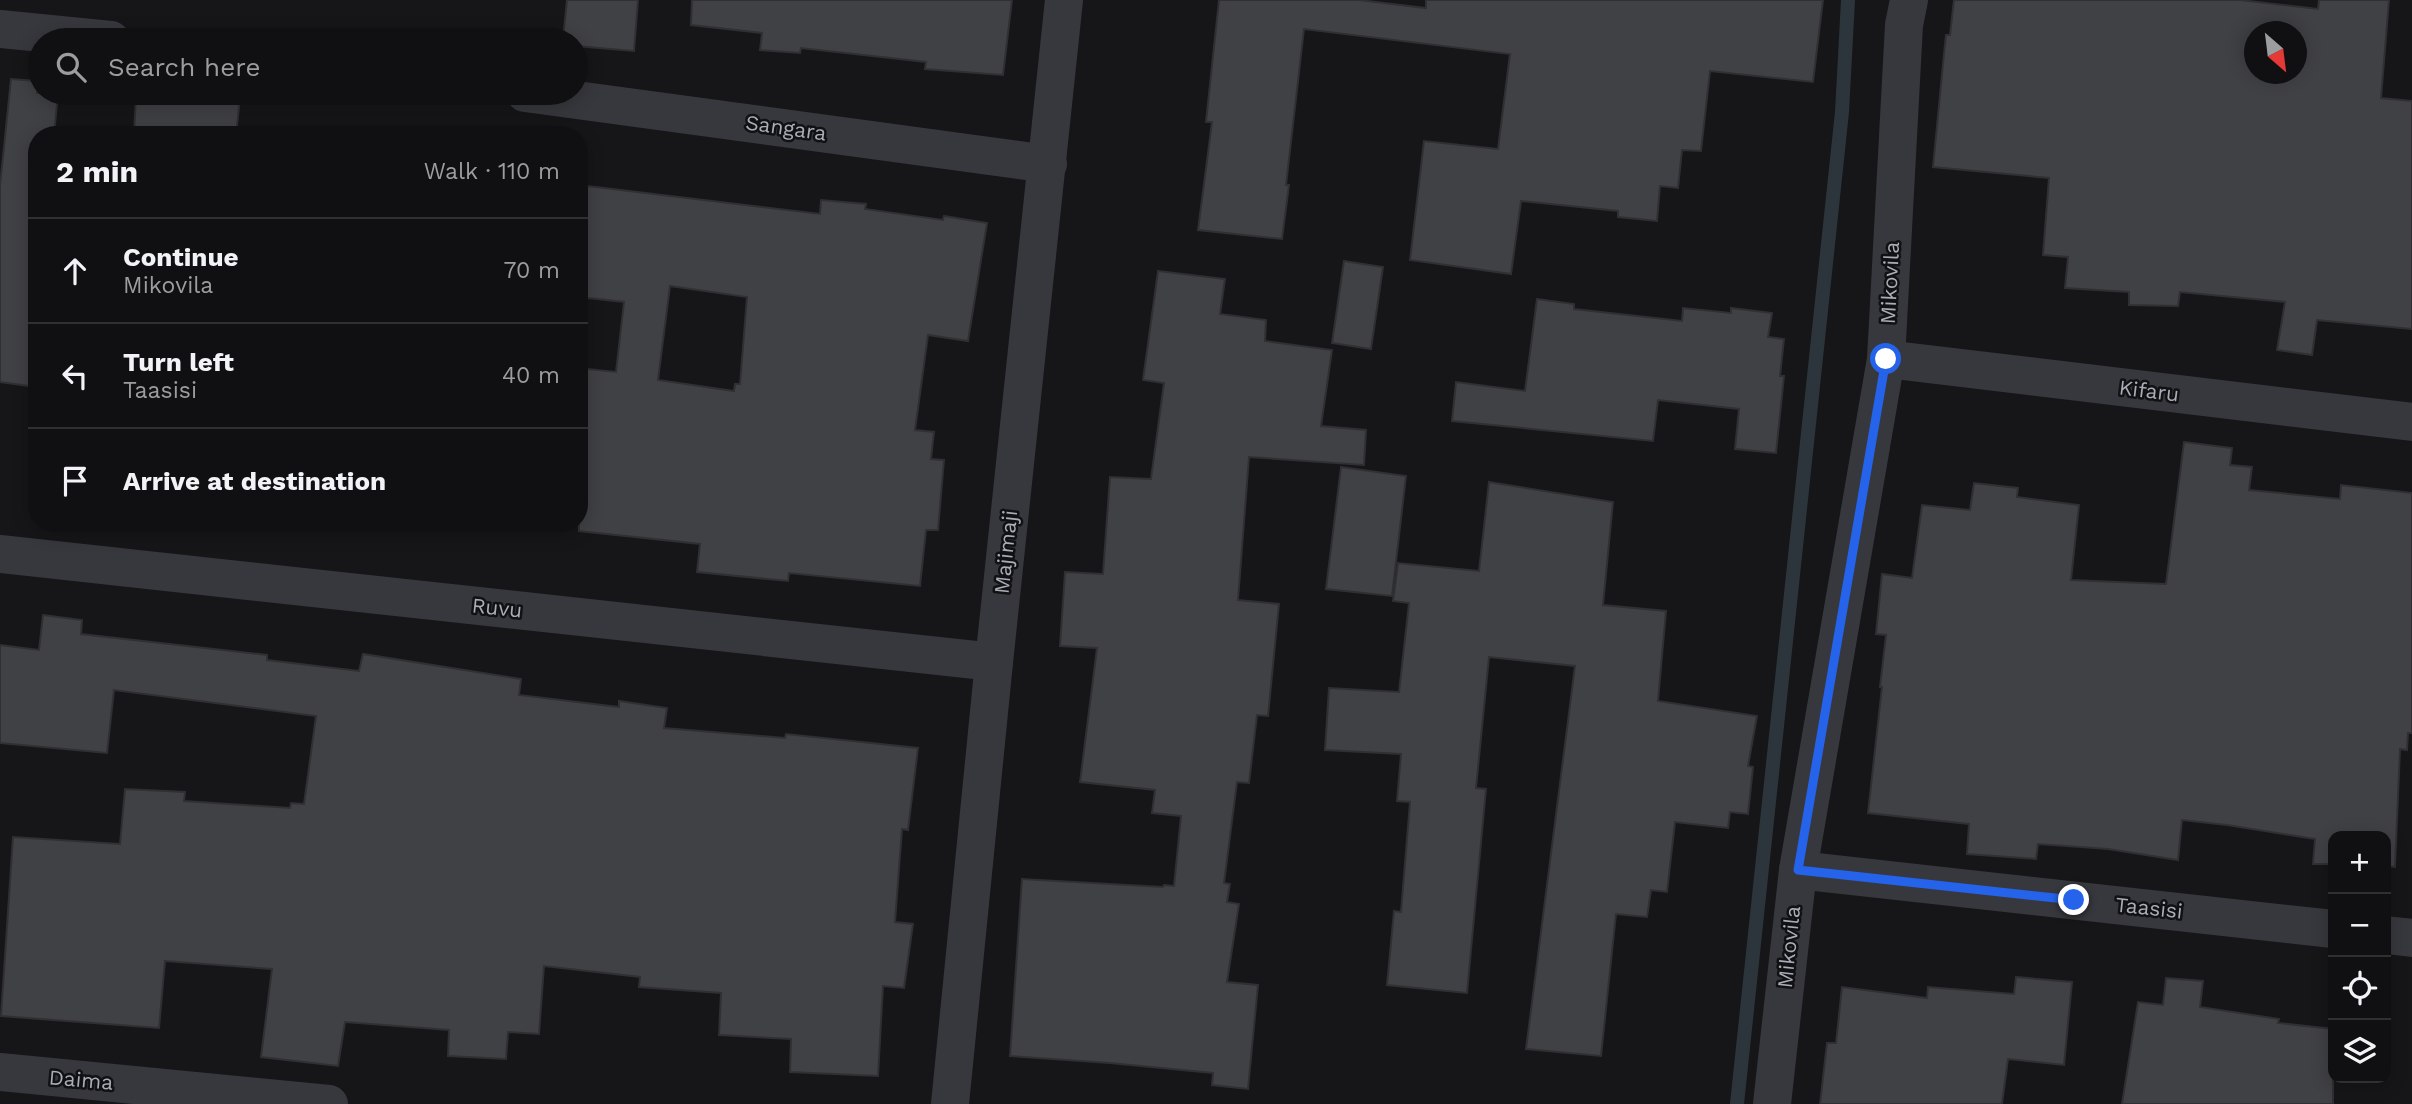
<!DOCTYPE html>
<html lang="en">
<head>
<meta charset="utf-8">
<style>
	body { margin:0; font-family:"Work Sans",sans-serif; background:#1e1e20; color:#f1f3f6 }
	.controls { position:absolute; right:21px; bottom:21px; display:grid; overflow:hidden; border-radius:14px; box-shadow:0 4px 18px #0003 }
	.controls button { width:63px; height:63px; display:grid; place-items:center; padding:0; border:0; border-bottom:2px solid #303032; background:#101012; color:#f1f3f6; font:35px sans-serif }
	.compass { position:absolute; left:2244px; top:21px; width:63px; height:63px; border-radius:50%; background:#101012; box-shadow:0 4px 18px #0003; rotate:152deg }
	.stop { position:absolute; width:21px; height:21px; margin:-16px; border:5px solid #2563eb; border-radius:50%; background:#fff }
	.stop.end { background:#2563eb; border-color:#fff; box-shadow:0 2px 7px #0008 }
	.list { margin:0; padding:0; list-style:none }
	h2 { display:flex; justify-content:space-between; align-items:center; height:91px; margin:0; padding:0 28px; font-size:30px }
	h2 small { font-size:23px; font-weight:400; color:#9c9d9f }
	.list li { display:grid; grid-template-columns:46px 1fr auto; gap:21px; align-items:center; box-sizing:border-box; height:105px; padding:0 28px; border-top:2px solid #303032 }
	.list b { display:block; font-size:26px; white-space:nowrap }
	.list p { margin:0; font-size:23px; white-space:nowrap; color:#9c9d9f }
	.list em { font-size:23px; font-style:normal; color:#9c9d9f }
	.icon { flex:none; width:38px; height:38px; fill:none; stroke:currentColor; stroke-width:2; stroke-linecap:round; stroke-linejoin:round }
	.map { position:relative; flex:none; width:2412px; height:1104px; overflow:hidden }
	.search { position:absolute; background:#101012; box-shadow:0 4px 18px #0003; left:28px; top:28px; width:560px; height:77px; display:flex; align-items:center; gap:18px; box-sizing:border-box; padding:0 24px; border-radius:38px; color:#9c9d9f; font-size:26px }
	.panel { position:absolute; background:#101012; box-shadow:0 4px 18px #0003; left:28px; top:126px; width:560px; height:406px; border-radius:28px }
	.map>svg:first-child { display:block }
	.lines { fill:none; stroke-linecap:round; stroke-linejoin:round }
	.stream { stroke:#2c353c; stroke-width:14 }
	.building { fill:#404145; stroke:#303034; stroke-width:2; fill-rule:evenodd }
	.minor { stroke:#37383d; stroke-width:38 }
	.route { stroke:#2563eb; stroke-width:9 }
	.labels { text-anchor:middle; stroke-width:5; stroke-linejoin:round; paint-order:stroke }
	.street-label { font-size:21px; fill:#a8adb8; stroke:#111113 }
</style>
</head>
<body>
<div class="map">
<svg width="2412" height="1104" viewBox="0 0 2412 1104">
	<rect width="100%" height="100%" fill="#161618"/>
	<g class="lines">
		<!-- stream -->
		<polyline class="stream" points="1737,1104 1842,112 1848,0"/>
	</g>
	<!-- building -->
	<g class="building">
		<polygon points="567,0 638,0 634,51 576,46 576,40 563,40"/>
		<polygon points="692,0 1012,0 1003,75 925,69 926,62 801,48 800,53 760,50 762,33 691,25"/>
		<polygon points="1219,0 1359,0 1426,8 1426,0 1823,0 1813,82 1710,71 1701,151 1682,150 1678,188 1660,186 1657,221 1618,217 1618,211 1521,201 1511,274 1410,260 1424,141 1498,149 1510,54 1304,29 1286,185 1289,185 1282,239 1198,230 1212,122 1206,122"/>
		<path d="M1954,0h286l78,9 1,-9h70l-8,98 31,3v228l-95,-9 -5,35 -35,-5 8,-48 -105,-10 -2,14 -49,-1v-13l-64,-4 3,-31 -25,-2 6,-77 -116,-11 11,-113 2,-19h4zM2255,32h42v42h-42z"/>
		<polygon points="11,79 37,81 37,93 58,93 54,135 37,135 37,387 0,382 0,186"/>
		<polygon points="182,94 240,98 236,135 134,135 136,96 181,98"/>
		<path d="M579,185l241,29 1,-14 45,4 -1,5 78,11 1,-4 43,7 -19,118 -40,-6 -13,95 19,2 -3,27 13,1 -6,70h-12l-6,56 -131,-13 -1,8 -91,-9 3,-28 -121,-13v-163l37,4 8,-70 -45,-5zM670,286l77,11 -7,87h-5l-1,7 -76,-11z"/>
		<polygon points="1344,261 1383,267 1371,349 1332,343"/>
		<polygon points="1158,271 1225,279 1220,314 1266,320 1265,341 1332,350 1321,426 1366,430 1364,465 1249,457 1238,600 1279,604 1268,716 1257,715 1249,783 1237,782 1224,883 1230,884 1227,902 1239,904 1227,982 1258,985 1248,1089 1212,1085 1213,1073 1110,1063 1010,1056 1022,879 1163,887 1164,885 1174,886 1181,816 1152,813 1155,790 1080,782 1097,648 1060,646 1065,572 1103,574 1110,477 1151,479 1164,383 1143,380"/>
		<polygon points="1537,299 1574,304 1574,309 1682,321 1683,308 1731,313 1731,308 1772,313 1768,337 1784,339 1780,376 1784,376 1776,453 1735,449 1739,409 1658,400 1653,441 1452,421 1456,382 1525,391"/>
		<polygon points="2184,442 2232,448 2230,465 2252,467 2249,490 2340,499 2341,485 2412,493 2412,733 2408,733 2407,750 2400,749 2395,867 2386,866 2386,836 2333,836 2333,864 2313,864 2315,839 2227,825 2182,820 2178,860 2108,849 2038,844 2036,859 1967,854 1969,824 1868,813 1882,687 1880,687 1886,635 1876,634 1882,574 1912,578 1922,505 1970,510 1974,483 2018,488 2017,497 2079,505 2071,580 2166,584"/>
		<polygon points="1341,467 1406,476 1392,596 1326,589"/>
		<polygon points="1489,482 1613,502 1603,605 1666,611 1658,701 1757,716 1748,766 1753,767 1748,814 1730,812 1728,828 1675,822 1667,892 1651,890 1647,917 1616,914 1601,1056 1526,1049 1575,666 1489,657 1476,788 1486,789 1467,993 1387,985 1394,911 1401,912 1410,802 1397,801 1401,754 1325,750 1329,688 1399,692 1409,603 1393,601 1398,563 1479,571"/>
		<polygon points="43,615 82,620 81,634 267,655 267,660 359,671 363,654 521,679 519,695 619,707 619,701 667,708 664,728 785,738 786,734 918,748 908,830 902,829 895,922 913,924 904,988 883,986 878,1076 790,1072 791,1039 719,1035 721,993 639,987 640,977 544,966 539,1034 508,1032 506,1059 448,1056 449,1030 345,1022 338,1066 261,1057 272,969 165,961 159,1028 1,1016 13,837 120,844 125,789 185,792 184,801 290,808 291,803 304,804 316,716 114,690 107,753 0,743 0,645 39,650"/>
		<polygon points="2016,977 2072,982 2064,1065 2008,1059 2002,1104 1820,1104 1827,1043 1836,1043 1842,987 1927,998 1928,987 2014,994"/>
		<polygon points="2166,978 2203,981 2200,1007 2279,1019 2278,1023 2333,1029 2333,1104 2122,1104 2138,1002 2163,1005"/>
	</g>
	<g class="lines">
		<!-- minor -->
		<g class="minor">
			<polyline points="0,29 111,40"/>
			<polyline points="525,93 1048,164"/>
			<polyline points="1886,359 2412,422"/>
			<polyline points="0,554 994,662"/>
			<polyline points="1798,870 2333,929"/>
			<polyline points="2386,935 2412,938"/>
			<polyline points="0,1072 329,1104"/>
			<polyline points="950,1104 994,662 1064,0"/>
			<polyline points="1772,1104 1798,870 1886,359 1904,25 1909,0"/>
		</g>
	</g>
	<g class="lines">
		<!-- route -->
		<polyline class="route" points="1886,359 1798,870 2074,900"/>
	</g>
	<g class="labels">
		<!-- street labels -->
		<g class="street-label">
			<text transform="translate(786 128) rotate(8)" y="7">Sangara</text>
			<text transform="translate(1890 283) rotate(-87)" y="7">Mikovila</text>
			<text transform="translate(2149 391) rotate(7)" y="7">Kifaru</text>
			<text transform="translate(1006 552) rotate(-84)" y="7">Majimaji</text>
			<text transform="translate(497 608) rotate(6)" y="7">Ruvu</text>
			<text transform="translate(2149 908) rotate(6)" y="7">Taasisi</text>
			<text transform="translate(1789 947) rotate(-84)" y="7">Mikovila</text>
			<text transform="translate(81 1080) rotate(5)" y="7">Daima</text>
		</g>
	</g>
</svg>
<div class="controls">
<button>+</button>
<button>−</button>
<button><svg class="icon" aria-label="locate" viewBox="0 0 24 24"><circle cx="12" cy="12" r="6"/><path d="M12 2v4M12 18v4M2 12h4M18 12h4"/></svg></button>
<button><svg class="icon" aria-label="layers" viewBox="0 0 24 24"><path d="M12 4l9 5-9 5-9-5zM3 14l9 5 9-5"/></svg></button>
</div>
<svg class="compass" viewBox="-18 -18 36 36"><path d="M0-13l5 13h-10z" fill="#e53935"/><path d="M0 13l5-13h-10z" fill="#9c9d9f"/></svg>
<div class="stop" style="left:1886px;top:359px"></div>
<div class="stop end" style="left:2074px;top:900px"></div>
<div class="search"><svg class="icon" aria-label="search" viewBox="0 0 24 24"><circle cx="10" cy="10" r="6"/><path d="M15 15l6 6"/></svg>Search here</div>
<section class="panel">
<h2>2 min<small>Walk · 110 m</small></h2>
<ul class="list">
<li><svg class="icon" aria-label="ahead" viewBox="0 0 24 24"><path d="M12 20V5M6 11l6-6 6 6"/></svg><div><b>Continue</b><p>Mikovila</p></div><em>70 m</em></li>
<li><svg class="icon" aria-label="left" viewBox="0 0 24 24"><path d="M17 20v-9H6M10 6l-5 5 5 5"/></svg><div><b>Turn left</b><p>Taasisi</p></div><em>40 m</em></li>
<li><svg class="icon" aria-label="arrive" viewBox="0 0 24 24"><path d="M6 21V4h12l-3 4 3 4H6"/></svg><div><b>Arrive at destination</b></div></li>
</ul>
</section>
</div>
</body>
</html>
